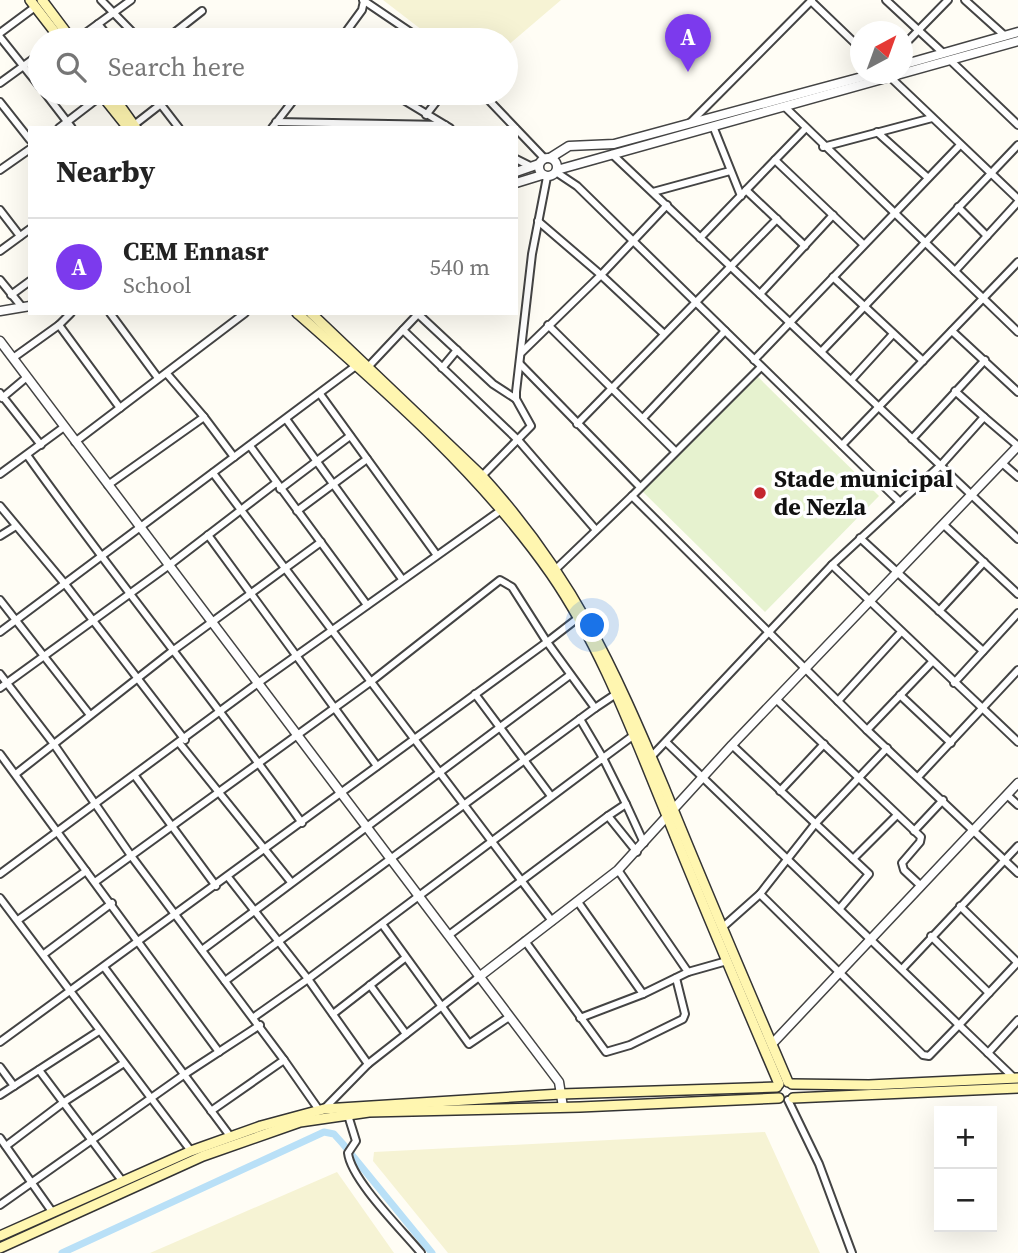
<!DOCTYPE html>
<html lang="en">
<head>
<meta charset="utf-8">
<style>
	body { margin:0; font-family:"Source Serif 4",serif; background:#f2f2f2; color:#222 }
	.controls { position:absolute; right:21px; bottom:21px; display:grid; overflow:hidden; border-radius:0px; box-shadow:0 7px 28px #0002 }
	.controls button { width:63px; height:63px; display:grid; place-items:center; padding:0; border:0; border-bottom:2px solid #e0e0e0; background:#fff; color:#222; font:35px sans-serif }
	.compass { position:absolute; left:850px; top:21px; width:63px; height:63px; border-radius:50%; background:#fff; box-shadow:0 7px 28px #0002; rotate:41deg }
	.you { position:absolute; left:593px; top:626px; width:24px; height:24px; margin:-18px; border:5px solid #fff; border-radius:50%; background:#1a73e8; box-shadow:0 0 0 10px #1a73e833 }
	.badge { display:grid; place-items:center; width:46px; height:46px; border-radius:50%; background:#7c3aed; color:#fff; font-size:23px; font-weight:700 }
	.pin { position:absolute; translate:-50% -58px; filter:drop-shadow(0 2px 4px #0008) }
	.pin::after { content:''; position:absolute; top:37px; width:24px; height:21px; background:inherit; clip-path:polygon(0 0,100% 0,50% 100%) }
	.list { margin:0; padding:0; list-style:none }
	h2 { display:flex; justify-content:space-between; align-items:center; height:91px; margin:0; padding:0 28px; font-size:30px }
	h2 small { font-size:23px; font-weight:400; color:#767676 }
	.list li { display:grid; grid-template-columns:46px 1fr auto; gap:21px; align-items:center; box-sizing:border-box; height:98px; padding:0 28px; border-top:2px solid #e0e0e0 }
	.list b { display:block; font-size:26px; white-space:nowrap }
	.list p { margin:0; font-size:23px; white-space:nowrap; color:#767676 }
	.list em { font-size:23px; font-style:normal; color:#767676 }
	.icon { flex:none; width:38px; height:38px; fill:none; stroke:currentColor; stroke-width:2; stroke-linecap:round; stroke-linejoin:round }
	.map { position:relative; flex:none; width:1018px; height:1253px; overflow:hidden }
	.search { position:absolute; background:#fff; box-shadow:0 7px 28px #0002; left:28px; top:28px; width:490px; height:77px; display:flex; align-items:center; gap:18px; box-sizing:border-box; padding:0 24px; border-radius:38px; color:#767676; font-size:26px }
	.panel { position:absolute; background:#fff; box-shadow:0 7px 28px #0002; left:28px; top:126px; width:490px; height:189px; border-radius:0px }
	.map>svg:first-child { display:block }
	.farmland { fill:#f6f3d4 }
	.pitch { fill:#e6f2cf }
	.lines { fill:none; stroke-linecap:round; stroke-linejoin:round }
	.canal { stroke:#b9e0f7; stroke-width:7 }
	.minor-casing { stroke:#444; stroke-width:10 }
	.tertiary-casing { stroke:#444; stroke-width:11 }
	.secondary-casing { stroke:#333; stroke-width:12 }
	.minor { stroke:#fff; stroke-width:6 }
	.tertiary { stroke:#fff; stroke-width:8 }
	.secondary { stroke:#fff6b0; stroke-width:9 }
	.poi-dot { fill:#c4262e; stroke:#fff; stroke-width:2.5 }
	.labels { text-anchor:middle; stroke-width:7; stroke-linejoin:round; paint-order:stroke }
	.poi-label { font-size:24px; font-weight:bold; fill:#111; stroke:#fff; text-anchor:start }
</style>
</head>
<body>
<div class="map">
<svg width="1018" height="1253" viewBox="0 0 1018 1253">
	<rect width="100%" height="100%" fill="#fffdf5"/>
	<!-- farmland -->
	<g class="farmland">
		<polygon points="383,0 561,0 506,47 506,40 435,40"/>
		<polygon points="765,1132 820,1253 448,1253 373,1161 374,1152"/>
		<polygon points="337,1172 394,1253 150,1253"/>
	</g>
	<!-- pitch -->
	<polygon class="pitch" points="756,375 879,496 765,612 642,491"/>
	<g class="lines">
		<!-- canal -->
		<polyline class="canal" points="62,1253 324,1132 334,1134 343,1144 432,1253"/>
		<defs>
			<g id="minor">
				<polyline points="101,0 140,40"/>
				<polyline points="363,0 422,40"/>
				<polyline points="886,0 943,53"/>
				<polyline points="965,0 1005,36"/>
				<polyline points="811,1 860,48"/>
				<polyline points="98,24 111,40"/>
				<polyline points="0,33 35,7"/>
				<polyline points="0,37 40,87"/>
				<polyline points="76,40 131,0"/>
				<polyline points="165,40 202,11"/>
				<polyline points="340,40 362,10 364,1"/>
				<polyline points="902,47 948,0"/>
				<polyline points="950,60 1018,125"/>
				<polyline points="887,74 1018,199"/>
				<polyline points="0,83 40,54"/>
				<polyline points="45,93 72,128"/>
				<polyline points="152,93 179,128"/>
				<polyline points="392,93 450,128"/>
				<polyline points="482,93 545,159"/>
				<polyline points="0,102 30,140"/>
				<polyline points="785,107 1018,332"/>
				<polyline points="426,115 443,93"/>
				<polyline points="276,122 445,125"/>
				<polyline points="690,123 812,0"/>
				<polyline points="134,125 161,104"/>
				<polyline points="713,126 741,196"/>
				<polyline points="59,128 102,95"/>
				<polyline points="272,128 299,93"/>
				<polyline points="877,132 927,177"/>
				<polyline points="823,147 932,118"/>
				<polyline points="612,154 1018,539"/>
				<polyline points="516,159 532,167"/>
				<polyline points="775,160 805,129"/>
				<polyline points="0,170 30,149"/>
				<polyline points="556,172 577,186 900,502 832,565 652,756"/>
				<polyline points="746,190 805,246"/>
				<polyline points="653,192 730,171"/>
				<polyline points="958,207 987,236"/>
				<polyline points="0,210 20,236"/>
				<polyline points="700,238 775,160 863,244"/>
				<polyline points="0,251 30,229"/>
				<polyline points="955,271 1018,202"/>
				<polyline points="833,277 923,361"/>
				<polyline points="0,280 22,307"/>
				<polyline points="760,294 833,215"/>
				<polyline points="11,295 30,281"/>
				<polyline points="110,313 158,378"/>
				<polyline points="417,313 493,384 516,399"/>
				<polyline points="59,325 71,313"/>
				<polyline points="548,325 675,451"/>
				<polyline points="403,330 519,441 596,530"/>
				<polyline points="952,331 1018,392"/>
				<polyline points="663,333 601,275 667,205"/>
				<polyline points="822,351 1018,145"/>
				<polyline points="522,352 601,275 538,221"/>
				<polyline points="13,358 59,325 120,408"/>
				<polyline points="754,360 960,145"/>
				<polyline points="520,364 640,487"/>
				<polyline points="369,366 418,314"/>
				<polyline points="761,367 632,496 867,730 1018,873"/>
				<polyline points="442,368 457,350"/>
				<polyline points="168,375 204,417"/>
				<polyline points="852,379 893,334"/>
				<polyline points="0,393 41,445"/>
				<polyline points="320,394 436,554"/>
				<polyline points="2,398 27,377"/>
				<polyline points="984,417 1018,446"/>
				<polyline points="643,418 725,331"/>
				<polyline points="286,419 402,579"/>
				<polyline points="577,424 777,219"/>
				<polyline points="912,439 985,360"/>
				<polyline points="75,442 245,313"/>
				<polyline points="842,445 1018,262"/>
				<polyline points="250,446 367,605"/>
				<path d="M27,455c89,125 186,243 275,368"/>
				<polyline points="1002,463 1018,477"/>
				<polyline points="213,473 552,921"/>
				<polyline points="0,474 64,427"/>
				<polyline points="482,476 531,426 516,399 516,392 532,254 547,177"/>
				<polyline points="108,485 204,417 234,457"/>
				<polyline points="280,489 350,436"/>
				<polyline points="900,502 941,465 984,417 955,391"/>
				<polyline points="0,506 65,584 185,740"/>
				<polyline points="297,511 367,459"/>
				<polyline points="944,525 1018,594"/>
				<polyline points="208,535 377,766"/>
				<polyline points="0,536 16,526"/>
				<polyline points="860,538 983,651"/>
				<polyline points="832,565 1018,742"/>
				<polyline points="557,568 632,496"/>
				<polyline points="0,600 90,715"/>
				<polyline points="939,611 984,562"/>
				<polyline points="0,632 357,365"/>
				<polyline points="0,674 53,743 132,857 284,1060 211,1111"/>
				<polyline points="954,683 1018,613"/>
				<polyline points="0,688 168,566 276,483"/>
				<polyline points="475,694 551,796"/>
				<polyline points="900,695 951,743"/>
				<polyline points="777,700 921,837 920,842 902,863 904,870 921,886"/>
				<polyline points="838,701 901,632"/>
				<polyline points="595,708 619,692"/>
				<polyline points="580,719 603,758 634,735"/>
				<polyline points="867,730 932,662"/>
				<polyline points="666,742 959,1025 1018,962"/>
				<polyline points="180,744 291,882"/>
				<polyline points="732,745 869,874 841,907"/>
				<polyline points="887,748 815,824 760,894 923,1055 929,1056 959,1025 1014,1078"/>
				<polyline points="0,754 219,1052"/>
				<polyline points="17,773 171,652 321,542"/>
				<polyline points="135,776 216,886"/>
				<polyline points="918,777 1018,670"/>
				<polyline points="780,791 824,744"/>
				<polyline points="1007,795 1018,805"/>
				<polyline points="626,804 644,843"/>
				<polyline points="914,831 943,800"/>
				<polyline points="853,859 897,815"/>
				<polyline points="0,874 258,683 504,508"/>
				<polyline points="228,877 308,979 603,758 626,804 608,816 637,852"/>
				<polyline points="95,882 373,680 500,580 512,587 547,642 578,618"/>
				<polyline points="0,898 191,1151"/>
				<polyline points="578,902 643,994"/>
				<polyline points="960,906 1018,963"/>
				<polyline points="18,920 86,871"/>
				<polyline points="382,924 469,1044 509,1017"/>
				<polyline points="724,926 760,894"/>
				<polyline points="449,935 608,816"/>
				<polyline points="931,936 989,993"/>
				<polyline points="525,941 606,1052 630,1045 683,1019 685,1014 676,978"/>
				<polyline points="202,950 570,675"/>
				<polyline points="44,954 112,903"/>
				<polyline points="104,967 230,1136"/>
				<polyline points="903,968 1018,846"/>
				<polyline points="688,972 727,961"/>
				<polyline points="370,985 406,1034"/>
				<polyline points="333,1014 405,958"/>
				<polyline points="254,1017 308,979 368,1064 479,977"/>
				<polyline points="580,1018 643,994 688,972 618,870"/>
				<polyline points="0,1042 547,642 595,708 225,981"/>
				<polyline points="988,1053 1018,1020"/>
				<polyline points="284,1060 319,1110"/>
				<polyline points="0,1067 14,1086"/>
				<polyline points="39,1070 123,1182"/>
				<polyline points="0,1095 99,1031"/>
				<polyline points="788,1100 819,1164 852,1253"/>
				<polyline points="324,1109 368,1064"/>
				<path d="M347,1112l9,29 -8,12c3,27 55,78 73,100"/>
				<polyline points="0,1138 53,1213"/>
				<polyline points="6,1146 64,1102 124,1063"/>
				<polyline points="0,1205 185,1074 260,1025"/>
			</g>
			<g id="tertiary">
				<polyline points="902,65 1018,32"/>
				<circle cx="548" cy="167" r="9"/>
				<polyline points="550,158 569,146 614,144 873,74"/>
				<polyline points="557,170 1018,41"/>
				<polyline points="516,172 539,164"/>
				<polyline points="516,183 542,175"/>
				<polyline points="0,311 30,306"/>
				<polyline points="0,341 553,1074 559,1082 563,1107"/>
				<polyline points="479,977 618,870 732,745 1018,446"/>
				<polyline points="772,1044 1018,783"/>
			</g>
			<g id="secondary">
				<polyline points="30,0 61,40"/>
				<polyline points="42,0 72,40"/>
				<polyline points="100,93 128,128"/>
				<polyline points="111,93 136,128"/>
				<path d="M297,313c90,79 185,162 254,261 51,74 82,160 116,242 36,90 74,179 112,268"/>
				<path d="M311,313l171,163c90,99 131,190 182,311 40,99 82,197 124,295"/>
				<polyline points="792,1084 869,1085 1018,1078"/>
				<polyline points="793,1098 1018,1088"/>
				<polyline points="0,1236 191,1151 261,1126 324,1109 561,1094 777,1087"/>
				<polyline points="0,1248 203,1156 300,1122 369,1112 580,1107 779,1098"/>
			</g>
		</defs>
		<!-- minor casing -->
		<use href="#minor" class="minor-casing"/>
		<!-- tertiary casing -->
		<use href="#tertiary" class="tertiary-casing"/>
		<!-- secondary casing -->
		<use href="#secondary" class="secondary-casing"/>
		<!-- minor -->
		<use href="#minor" class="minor"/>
		<!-- tertiary -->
		<use href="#tertiary" class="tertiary"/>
		<!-- secondary -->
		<use href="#secondary" class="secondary"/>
	</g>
	<!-- markers -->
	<circle class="poi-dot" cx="760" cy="493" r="7"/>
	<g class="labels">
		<!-- poi labels -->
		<g class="poi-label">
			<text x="774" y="487">Stade municipal<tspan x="774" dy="28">de Nezla</tspan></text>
		</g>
	</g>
</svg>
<div class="controls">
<button>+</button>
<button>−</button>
</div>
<svg class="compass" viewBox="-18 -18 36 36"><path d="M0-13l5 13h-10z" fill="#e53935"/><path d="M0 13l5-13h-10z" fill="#767676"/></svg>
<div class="you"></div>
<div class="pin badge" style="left:688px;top:72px">A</div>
<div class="search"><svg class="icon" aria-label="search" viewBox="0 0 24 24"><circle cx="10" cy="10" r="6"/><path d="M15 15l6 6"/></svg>Search here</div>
<section class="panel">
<h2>Nearby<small></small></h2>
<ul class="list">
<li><span class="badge">A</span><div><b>CEM Ennasr</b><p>School</p></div><em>540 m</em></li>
</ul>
</section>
</div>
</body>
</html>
